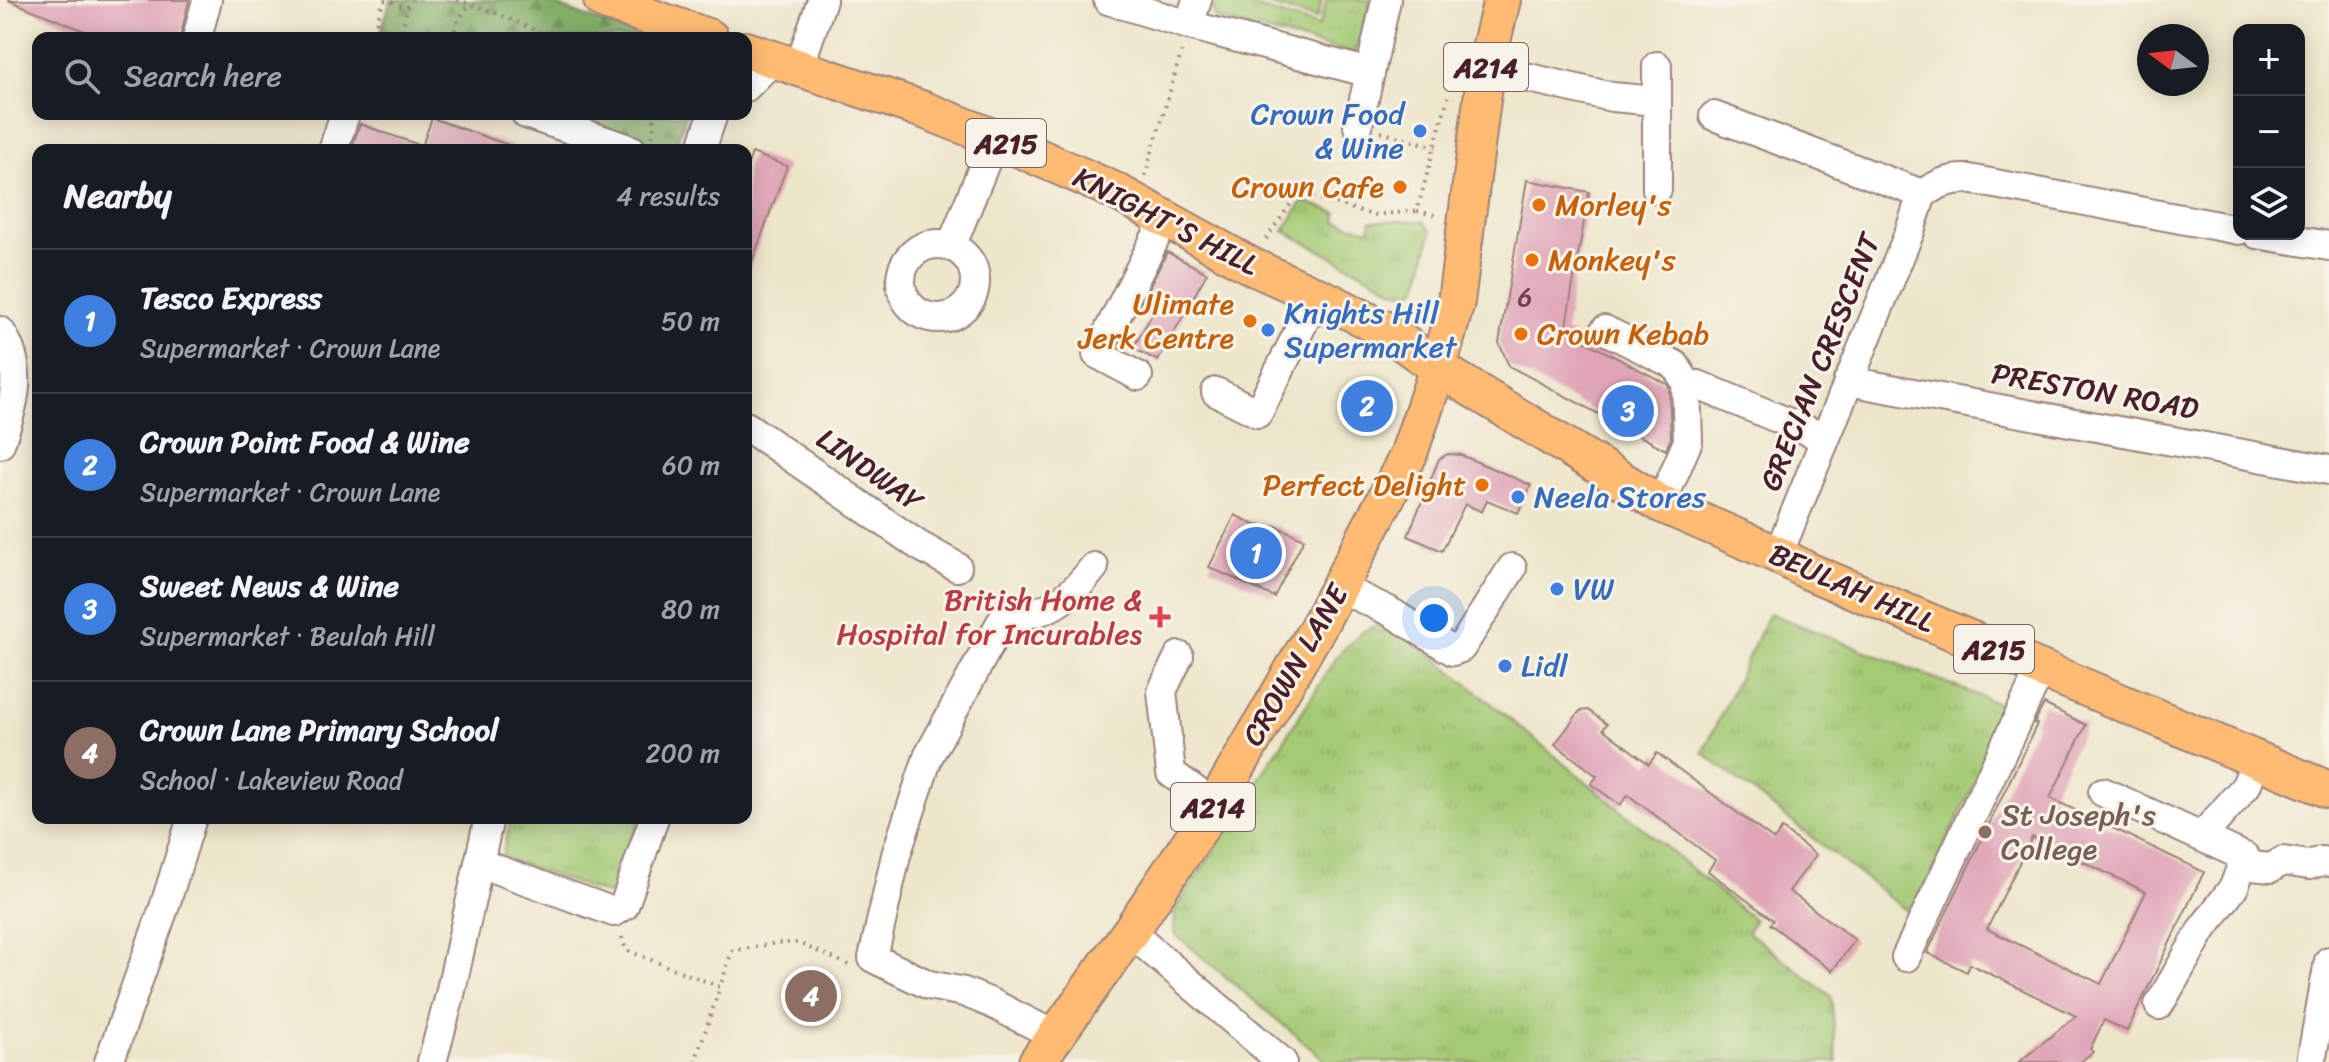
<!DOCTYPE html>
<html lang="en">
<head>
<meta charset="utf-8">
<style>
	body { margin:0; font-family:Sriracha,sans-serif; background:#242831; color:#f1f3f6 }
	.controls { position:absolute; right:24px; top:24px; display:grid; overflow:hidden; border-radius:16px; box-shadow:0 4px 20px #0003 }
	.controls button { width:72px; height:72px; display:grid; place-items:center; padding:0; border:0; border-bottom:2px solid #363941; background:#171b24; color:#f1f3f6; font:40px sans-serif }
	.compass { position:absolute; left:2137px; top:24px; width:72px; height:72px; border-radius:50%; background:#171b24; box-shadow:0 4px 20px #0003; rotate:285deg }
	.you { position:absolute; left:1434px; top:618px; width:28px; height:28px; margin:-20px; border:6px solid #fff; border-radius:50%; background:#1a73e8; box-shadow:0 0 0 12px #1a73e833 }
	.badge { display:grid; place-items:center; width:52px; height:52px; border-radius:50%; background:#0f766e; color:#fff; font-size:26px; font-weight:700 }
	.pin { position:absolute; translate:-50% -50%; border:4px solid #fff; box-shadow:0 2px 8px #0006 }
	.list { margin:0; padding:0; list-style:none }
	h2 { display:flex; justify-content:space-between; align-items:center; height:104px; margin:0; padding:0 32px; font-size:34px }
	h2 small { font-size:26px; font-weight:400; color:#9ea1a6 }
	.list li { display:grid; grid-template-columns:52px 1fr auto; gap:24px; align-items:center; box-sizing:border-box; height:144px; padding:0 32px; border-top:2px solid #363941 }
	.list b { display:block; font-size:30px; white-space:nowrap }
	.list p { margin:0; font-size:26px; white-space:nowrap; color:#9ea1a6 }
	.list em { font-size:26px; font-style:normal; color:#9ea1a6 }
	.icon { flex:none; width:44px; height:44px; fill:none; stroke:currentColor; stroke-width:2; stroke-linecap:round; stroke-linejoin:round }
	.map { position:relative; flex:none; width:2329px; height:1062px; overflow:hidden }
	.search { position:absolute; background:#171b24; box-shadow:0 4px 20px #0003; left:32px; top:32px; width:720px; height:88px; display:flex; align-items:center; gap:20px; box-sizing:border-box; padding:0 28px; border-radius:16px; color:#9ea1a6; font-size:30px }
	.panel { position:absolute; background:#171b24; box-shadow:0 4px 20px #0003; left:32px; top:144px; width:720px; height:680px; border-radius:16px }
	.map>svg:first-child { display:block }
	.grass { fill:url(#grass-tufts); stroke:#777450; stroke-width:2 }
	.forest { fill:url(#forest-firs); stroke:#666648; stroke-width:2 }
	.pitch { fill:#a4ca74; stroke:#777450; stroke-width:2 }
	.building { fill:#e0a6b8; fill-rule:evenodd }
	.lines { fill:none; stroke-linecap:round; stroke-linejoin:round }
	.minor-casing { stroke:#9c827b; stroke-width:32 }
	.major-casing { stroke:#9c827b; stroke-width:40 }
	.path { stroke:#9c827b; stroke-width:4; stroke-dasharray:2 6; stroke-linecap:butt }
	.minor { stroke:#fff; stroke-width:28 }
	.major { stroke:#ffbb71; stroke-width:36 }
	.shop-dot { fill:#3f7fe0; stroke:#f7f3e8; stroke-width:3 }
	.food-dot { fill:#e8710a; stroke:#f7f3e8; stroke-width:3 }
	.health-dot { fill:#e0444e; stroke:#f7f3e8; stroke-width:3 }
	.education-dot { fill:#8d6e63; stroke:#f7f3e8; stroke-width:3 }
	.labels { text-anchor:middle; stroke-width:6; stroke-linejoin:round; paint-order:stroke }
	.number-label { font-size:26px; fill:#70414e }
	.shield { fill:#f7f3e8; stroke:#7e5f64; stroke-width:2 }
	.shield-label { font-size:28px; font-weight:bold; fill:#4a1f2b }
	.shop-label { font-size:30px; fill:#366cbe; stroke:#f7f3e8; text-anchor:start }
	.food-label { font-size:30px; fill:#c56008; stroke:#f7f3e8; text-anchor:end }
	.street-label { font-size:30px; fill:#4a1f2b; stroke:#f7f3e8 }
	.health-label { font-size:30px; fill:#be3a42; stroke:#f7f3e8; text-anchor:end }
	.education-label { font-size:30px; fill:#785e54; stroke:#f7f3e8; text-anchor:start }
</style>
</head>
<body>
<div class="map">
<svg width="2329" height="1062" viewBox="0 0 2329 1062">
	<defs>
		<pattern id="grass-tufts" width="24" height="20" patternUnits="userSpaceOnUse" patternTransform="scale(2)"><rect width="24" height="20" fill="#a4ca74"/><path d="M3 7l-1-3M5 7V3M7 7l1-3M15 17l-1-3M17 17v-4M19 17l1-3" fill="none" stroke="#8fad65"/></pattern>
		<pattern id="forest-firs" width="22" height="20" patternUnits="userSpaceOnUse" patternTransform="scale(2)"><rect width="22" height="20" fill="#83ae66"/><path d="M5 1l3.5 6h-7zM16 11l3.5 6h-7z" fill="#6d8d54"/></pattern>
	</defs>
	<rect width="100%" height="100%" fill="#f7f3e8"/>
	<filter id="ink" filterUnits="userSpaceOnUse"><feTurbulence type="fractalNoise" baseFrequency=".0125" numOctaves="2"/><feDisplacementMap in="SourceGraphic" scale="16" xChannelSelector="R" yChannelSelector="G"/><feConvolveMatrix kernelMatrix="1 2 1 2 8 2 1 2 1" color-interpolation-filters="sRGB"/></filter>
	<filter id="wash" filterUnits="userSpaceOnUse"><feTurbulence type="fractalNoise" baseFrequency=".006" numOctaves="4" result="noise"/><feDisplacementMap in="SourceGraphic" scale="32" xChannelSelector="R" yChannelSelector="G"/><feGaussianBlur stdDeviation="1.8" result="paint"/><feColorMatrix in="noise" values="0 0 0 0 0 0 0 0 0 0 0 0 0 0 0 0 0 1.4 0 .05"/><feComposite in="paint" operator="in"/></filter>
	<g filter="url(#wash)">
		<rect width="100%" height="100%" fill="#eee6cb"/>
		<!-- grass -->
		<g class="grass">
			<polygon points="1211,0 1235,0 1237,2 1319,26 1327,0 1371,0 1355,54 1214,18"/>
			<polygon points="1303,201 1337,213 1336,221 1369,230 1371,221 1423,221 1431,232 1419,285 1412,293 1397,291 1284,231"/>
			<polygon points="1769,613 2010,708 1912,915 1703,753"/>
			<polygon points="1382,622 1442,663 1754,920 1748,932 1831,996 1837,1062 1327,1062 1174,933 1175,911 1339,654 1362,632"/>
			<polygon points="511,818 640,818 613,891 606,894 502,857"/>
		</g>
		<!-- forest -->
		<g class="forest">
			<polygon points="391,0 542,0 643,38 378,38"/>
			<polygon points="559,114 686,114 686,115 674,150 667,150"/>
		</g>
		<!-- pitch -->
		<polygon class="pitch" points="1250,0 1322,0 1317,19"/>
		<g id="blocks">
			<!-- building -->
			<g class="building">
				<polygon points="8,0 189,0 180,38 102,38"/>
				<polygon points="432,118 514,147 514,150 351,150 360,124 422,146"/>
				<polygon points="752,153 787,166 748,273 746,273 746,170"/>
				<polygon points="1527,180 1589,192 1565,331 1667,384 1669,387 1671,438 1666,450 1509,366 1499,343"/>
				<polygon points="1167,252 1207,273 1158,361 1133,348 1155,309 1142,302"/>
				<polygon points="1448,454 1461,455 1531,485 1518,513 1487,500 1482,512 1465,504 1442,551 1408,536 1439,459"/>
				<polygon points="1235,515 1255,525 1276,526 1304,539 1274,597 1209,567"/>
				<path d="M2044,704l42,21 -36,73 154,74 -77,159 -23,-11 -14,29 3,3 -13,10h-61l57,-46 -106,-52 -3,8 -40,-19 110,-229 -3,-1zM2032,837l114,55 -45,92 -114,-55z"/>
				<polygon points="1588,710 1607,724 1603,729 1649,764 1657,753 1774,840 1782,829 1816,855 1789,891 1855,940 1832,971 1770,924 1773,920 1708,871 1715,860 1628,795 1620,805 1591,784 1597,776 1555,744 1580,711"/>
			</g>
		</g>
	</g>
	<g filter="url(#ink)">
		<use href="#blocks" fill-opacity="0" stroke="#9c827b" stroke-width="2"/>
		<g class="lines">
			<defs>
				<g id="minor">
					<polyline points="1108,0 1189,25 1370,73 1358,126"/>
					<polyline points="1189,25 1197,0"/>
					<polyline points="197,38 207,0"/>
					<polyline points="1657,66 1657,189"/>
					<polyline points="799,67 822,0"/>
					<polyline points="1486,68 1612,97 1657,101"/>
					<polyline points="1370,73 1386,0"/>
					<polyline points="746,87 774,59"/>
					<polyline points="526,114 632,150"/>
					<polyline points="1714,116 1922,194"/>
					<polyline points="333,150 345,114"/>
					<polyline points="701,150 713,114"/>
					<polyline points="2257,234 2329,246"/>
					<circle cx="938" cy="281" r="37"/>
					<polyline points="951,247 995,138"/>
					<polyline points="1605,330 1675,365 1686,382 1688,441 1661,504"/>
					<path d="M0,331c26,38 14,73 0,113"/>
					<polyline points="1138,376 1097,354 1166,217"/>
					<polyline points="1848,381 2329,470"/>
					<polyline points="1698,385 1825,438"/>
					<polyline points="1216,392 1258,413 1307,315 1333,303"/>
					<polyline points="746,426 918,545 957,567"/>
					<path d="M1778,555l132,-324 12,-37c16,-10 27,-16 47,-15l270,51"/>
					<polyline points="1340,588 1389,611 1453,651 1461,648 1512,568"/>
					<polyline points="1179,656 1162,691 1171,773 1215,805"/>
					<polyline points="2103,792 2245,857 2234,887 2203,928 2159,1005"/>
					<polyline points="2202,836 2246,786 2256,760"/>
					<polyline points="479,863 489,818"/>
					<polyline points="2243,865 2271,868 2283,861 2309,865 2322,861 2329,862"/>
					<polyline points="1130,932 1282,1062"/>
					<polyline points="1906,957 2041,669"/>
					<path d="M1054,1035l-63,-32 -27,-11 -35,-7 -56,-27 23,-103 32,-98 77,-142c8,-1 18,0 26,-2 26,-4 48,-26 63,-46"/>
					<polyline points="109,1062 164,908 192,818"/>
					<polyline points="432,1062 449,999 479,863 614,912 624,906 654,818"/>
					<polyline points="2311,1062 2329,961"/>
				</g>
				<g id="major">
					<polyline points="602,0 710,38"/>
					<polyline points="746,50 924,110 995,138 1115,191 1253,267 1333,303 1384,329 1438,368 1661,504 1778,555 1808,571 2329,790"/>
					<polyline points="1037,1062 1130,932 1215,805 1318,627 1408,456 1438,368 1456,302 1487,61 1502,0"/>
				</g>
			</defs>
			<!-- minor casing -->
			<use href="#minor" class="minor-casing"/>
			<!-- major casing -->
			<use href="#major" class="major-casing"/>
			<!-- path -->
			<g class="path">
				<polyline points="384,0 407,7 412,0"/>
				<polyline points="457,0 491,11 554,38"/>
				<polyline points="371,38 384,0"/>
				<polyline points="401,38 407,7"/>
				<path d="M453,38c2,-13 8,-23 17,-33"/>
				<polyline points="1381,132 1436,147"/>
				<polyline points="652,136 655,122 653,114"/>
				<polyline points="1145,176 1182,50"/>
				<polyline points="1417,211 1438,216"/>
				<polyline points="1266,239 1299,192 1372,215 1417,211 1448,97"/>
				<polyline points="622,937 626,950 720,987 732,951 777,943 798,943 849,965"/>
				<polyline points="695,1062 720,987"/>
			</g>
			<!-- minor -->
			<use href="#minor" class="minor"/>
			<!-- major -->
			<use href="#major" class="major"/>
		</g>
	</g>
	<!-- markers -->
	<g class="shop-dot">
		<circle cx="1420" cy="131" r="8"/>
		<circle cx="1268" cy="330" r="8"/>
		<circle cx="1518" cy="497" r="8"/>
		<circle cx="1557" cy="589" r="8"/>
		<circle cx="1505" cy="666" r="8"/>
	</g>
	<g class="food-dot">
		<circle cx="1400" cy="187" r="8"/>
		<circle cx="1539" cy="205" r="8"/>
		<circle cx="1532" cy="260" r="8"/>
		<circle cx="1250" cy="321" r="8"/>
		<circle cx="1521" cy="334" r="8"/>
		<circle cx="1482" cy="485" r="8"/>
	</g>
	<path class="health-dot" d="M1156 605h8v8h8v8h-8v8h-8v-8h-8v-8h8z"/>
	<circle class="education-dot" cx="1985" cy="832" r="8"/>
	<g class="labels">
		<!-- number labels -->
		<g class="number-label">
			<text x="1525" y="306">6</text>
		</g>
		<!-- shield labels -->
		<g class="shield">
			<rect x="1444" y="43" width="84" height="48" rx="6"/>
			<rect x="966" y="119" width="80" height="48" rx="6"/>
			<rect x="1954" y="625" width="80" height="48" rx="6"/>
			<rect x="1171" y="783" width="84" height="48" rx="6"/>
		</g>
		<g class="shield-label">
			<text x="1486" y="77">A214</text>
			<text x="1006" y="153">A215</text>
			<text x="1994" y="659">A215</text>
			<text x="1213" y="817">A214</text>
		</g>
		<!-- shop labels -->
		<g class="shop-label">
			<text x="1404" y="124" text-anchor="end">Crown Food<tspan x="1404" dy="34">&amp; Wine</tspan></text>
			<text x="1284" y="323">Knights Hill<tspan x="1284" dy="34">Supermarket</tspan></text>
			<text x="1534" y="507">Neela Stores</text>
			<text x="1573" y="599">VW</text>
			<text x="1521" y="676">Lidl</text>
		</g>
		<!-- food labels -->
		<g class="food-label">
			<text x="1384" y="197">Crown Cafe</text>
			<text x="1555" y="215" text-anchor="start">Morley's</text>
			<text x="1548" y="270" text-anchor="start">Monkey's</text>
			<text x="1234" y="314">Ulimate<tspan x="1234" dy="34">Jerk Centre</tspan></text>
			<text x="1537" y="344" text-anchor="start">Crown Kebab</text>
			<text x="1466" y="495">Perfect Delight</text>
		</g>
		<!-- street labels -->
		<g class="street-label">
			<text transform="translate(1166 221) rotate(27)" y="10">KNIGHT'S HILL</text>
			<text transform="translate(1820 362) rotate(-68)" y="10">GRECIAN CRESCENT</text>
			<text transform="translate(2095 391) rotate(10)" y="10">PRESTON ROAD</text>
			<text transform="translate(870 470) rotate(35)" y="10">LINDWAY</text>
			<text transform="translate(1852 588) rotate(24)" y="10">BEULAH HILL</text>
			<text transform="translate(1295 665) rotate(-60)" y="10">CROWN LANE</text>
		</g>
		<!-- health labels -->
		<g class="health-label">
			<text x="1142" y="610">British Home &amp;<tspan x="1142" dy="34">Hospital for Incurables</tspan></text>
		</g>
		<!-- education labels -->
		<g class="education-label">
			<text x="2001" y="825">St Joseph's<tspan x="2001" dy="34">College</tspan></text>
		</g>
	</g>
</svg>
<div class="controls">
<button>+</button>
<button>−</button>
<button><svg class="icon" aria-label="layers" viewBox="0 0 24 24"><path d="M12 4l9 5-9 5-9-5zM3 14l9 5 9-5"/></svg></button>
</div>
<svg class="compass" viewBox="-18 -18 36 36"><path d="M0-13l5 13h-10z" fill="#e53935"/><path d="M0 13l5-13h-10z" fill="#9ea1a6"/></svg>
<div class="you"></div>
<div class="pin badge" style="left:1256px;top:553px;background:#3f7fe0">1</div>
<div class="pin badge" style="left:1367px;top:406px;background:#3f7fe0">2</div>
<div class="pin badge" style="left:1628px;top:411px;background:#3f7fe0">3</div>
<div class="pin badge" style="left:811px;top:996px;background:#8d6e63">4</div>
<div class="search"><svg class="icon" aria-label="search" viewBox="0 0 24 24"><circle cx="10" cy="10" r="6"/><path d="M15 15l6 6"/></svg>Search here</div>
<section class="panel">
<h2>Nearby<small>4 results</small></h2>
<ul class="list">
<li><span class="badge" style="background:#3f7fe0">1</span><div><b>Tesco Express</b><p>Supermarket · Crown Lane</p></div><em>50 m</em></li>
<li><span class="badge" style="background:#3f7fe0">2</span><div><b>Crown Point Food &amp; Wine</b><p>Supermarket · Crown Lane</p></div><em>60 m</em></li>
<li><span class="badge" style="background:#3f7fe0">3</span><div><b>Sweet News &amp; Wine</b><p>Supermarket · Beulah Hill</p></div><em>80 m</em></li>
<li><span class="badge" style="background:#8d6e63">4</span><div><b>Crown Lane Primary School</b><p>School · Lakeview Road</p></div><em>200 m</em></li>
</ul>
</section>
</div>
</body>
</html>
